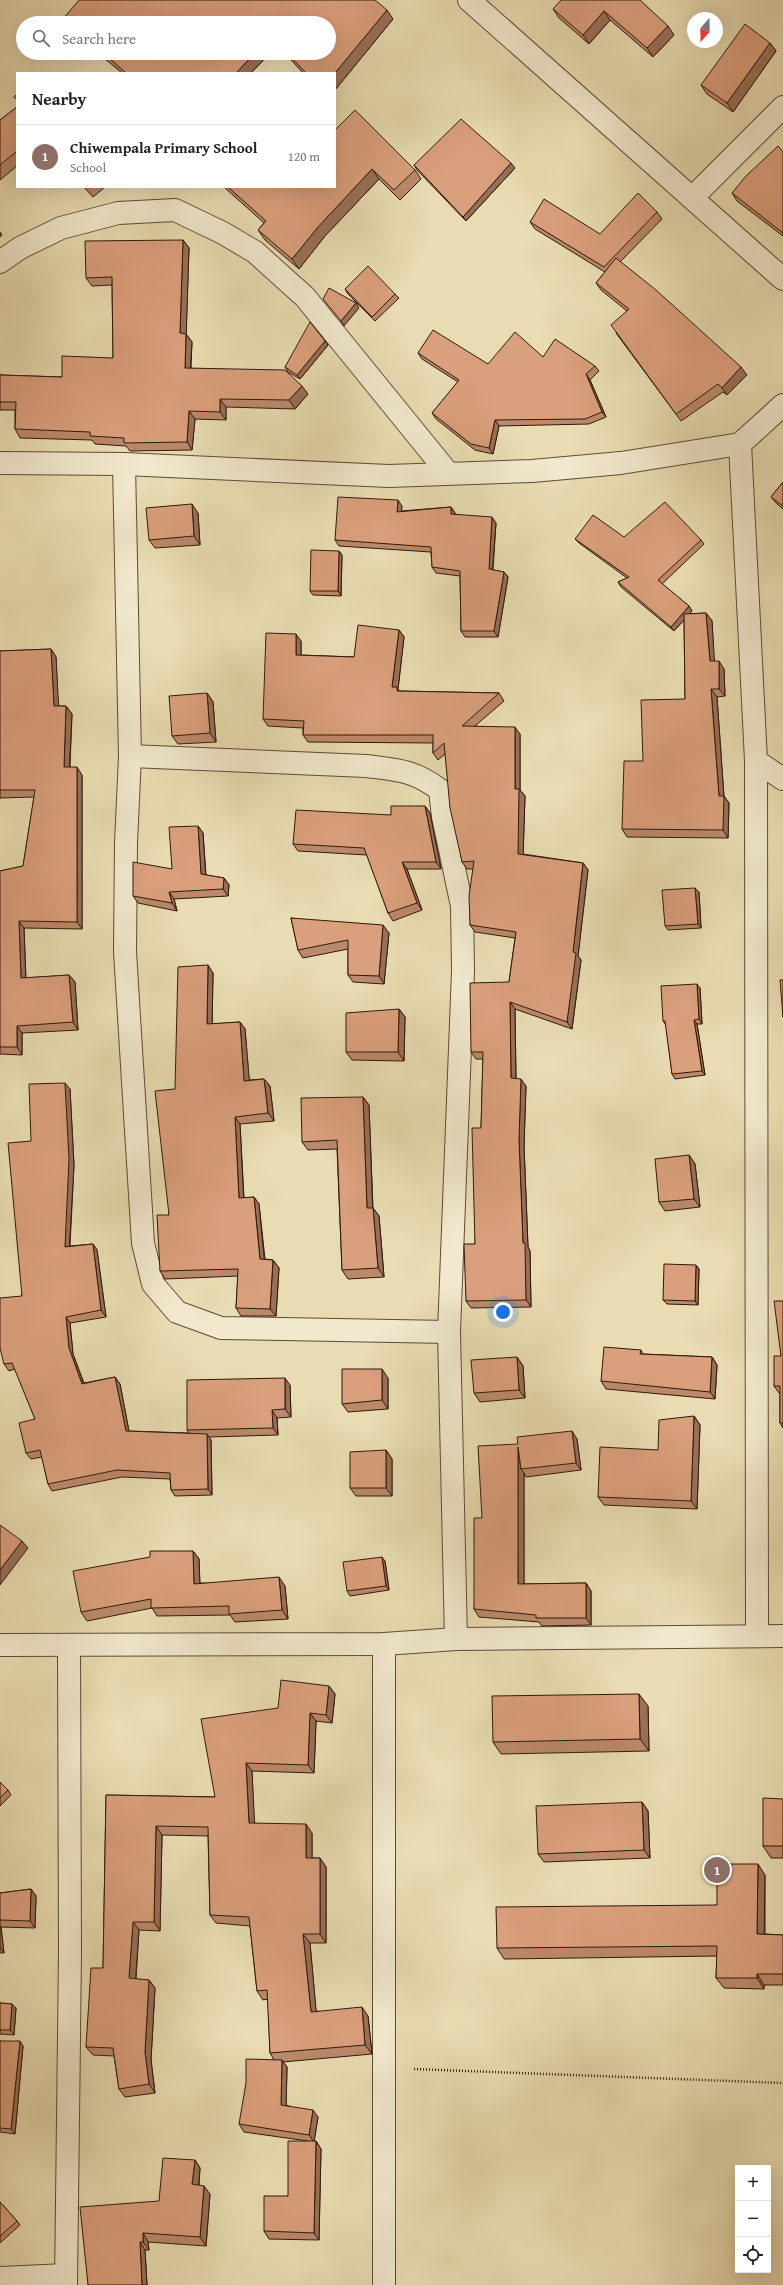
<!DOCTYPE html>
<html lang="en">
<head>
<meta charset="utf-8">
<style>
	body { margin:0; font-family:"Gentium Book Plus",serif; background:#f2f2f2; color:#222 }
	.controls { position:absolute; right:12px; bottom:12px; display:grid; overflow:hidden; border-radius:0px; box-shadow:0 4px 16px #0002 }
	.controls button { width:36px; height:36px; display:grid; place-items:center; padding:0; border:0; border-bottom:1px solid #e0e0e0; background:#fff; color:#222; font:20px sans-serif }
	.compass { position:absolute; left:687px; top:12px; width:36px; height:36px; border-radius:50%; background:#fff; box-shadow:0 4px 16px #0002; rotate:200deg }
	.you { position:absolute; left:503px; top:1312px; width:14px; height:14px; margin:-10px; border:3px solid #fff; border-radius:50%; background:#1a73e8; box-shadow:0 0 0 6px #1a73e833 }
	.badge { display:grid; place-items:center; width:26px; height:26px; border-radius:50%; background:#8f2418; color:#fff; font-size:13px; font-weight:700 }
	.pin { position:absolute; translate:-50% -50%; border:2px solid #fff; box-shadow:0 1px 4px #0006 }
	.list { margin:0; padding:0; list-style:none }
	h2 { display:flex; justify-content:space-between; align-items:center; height:52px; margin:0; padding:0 16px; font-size:17px }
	h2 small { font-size:13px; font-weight:400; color:#767676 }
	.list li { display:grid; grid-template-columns:26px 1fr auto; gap:12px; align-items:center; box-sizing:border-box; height:64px; padding:0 16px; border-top:1px solid #e0e0e0 }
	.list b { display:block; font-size:15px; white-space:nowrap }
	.list p { margin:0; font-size:13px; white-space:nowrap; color:#767676 }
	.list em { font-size:13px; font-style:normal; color:#767676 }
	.icon { flex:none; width:22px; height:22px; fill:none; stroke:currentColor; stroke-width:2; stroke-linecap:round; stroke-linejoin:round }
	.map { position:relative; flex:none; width:783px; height:2285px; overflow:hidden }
	.search { position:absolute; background:#fff; box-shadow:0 4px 16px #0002; left:16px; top:16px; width:320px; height:44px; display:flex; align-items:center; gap:10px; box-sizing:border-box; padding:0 14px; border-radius:22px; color:#767676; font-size:15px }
	.panel { position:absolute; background:#fff; box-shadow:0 4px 16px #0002; left:16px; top:72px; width:320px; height:116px; border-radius:0px }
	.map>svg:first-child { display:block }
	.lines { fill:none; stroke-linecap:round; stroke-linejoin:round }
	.street-casing { stroke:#5e4a34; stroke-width:24 }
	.path { stroke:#2f190a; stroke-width:2.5; stroke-dasharray:1 2; stroke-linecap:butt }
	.street { stroke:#f1e8cd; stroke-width:22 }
	.wall { fill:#bb896b; stroke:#2f190a }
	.shaded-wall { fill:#996f57; stroke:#2f190a }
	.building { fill:#da9f7c; stroke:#2f190a }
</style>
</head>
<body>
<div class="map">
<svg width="783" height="2285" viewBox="0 0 783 2285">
	<rect width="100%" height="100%" fill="#e9dcb2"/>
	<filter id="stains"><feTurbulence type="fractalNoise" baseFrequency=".005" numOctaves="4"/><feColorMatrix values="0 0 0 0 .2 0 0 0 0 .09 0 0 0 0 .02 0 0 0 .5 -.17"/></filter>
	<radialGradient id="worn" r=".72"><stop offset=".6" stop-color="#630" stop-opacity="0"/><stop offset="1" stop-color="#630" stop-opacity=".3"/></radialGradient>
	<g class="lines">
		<defs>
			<g id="street">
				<polyline points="469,0 783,279"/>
				<polyline points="693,197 783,107"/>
				<polyline points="0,262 20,248 61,228 118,213 175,210 223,233 255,252 305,297 448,473"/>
				<polyline points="783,405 740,444 756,761 783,779"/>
				<polyline points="0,463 124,464 389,476 532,471 621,463 740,444"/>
				<path d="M124,464l6,292 236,10c31,4 48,4 74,24l3,27 19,89 1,65 -14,361 7,307"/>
				<polyline points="130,756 126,843 125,952 143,1243 153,1284 177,1312 221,1328 449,1332"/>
				<polyline points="756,761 757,1636"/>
				<polyline points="0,1645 384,1644 456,1639 783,1636"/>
				<polyline points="0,2278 66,2275"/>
				<polyline points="66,2285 70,1953 69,1646"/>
				<polyline points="384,2285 384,1644"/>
			</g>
		</defs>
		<!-- street casing -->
		<use href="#street" class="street-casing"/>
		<!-- path -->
		<polyline class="path" points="414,2069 783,2083"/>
		<!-- street -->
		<use href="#street" class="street"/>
	</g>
	<!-- wall -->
	<g class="wall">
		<polygon points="640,0 674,35 653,57 610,20 589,44 559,18 553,9"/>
		<polygon points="63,19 393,19 335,90 335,73 303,73 285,53 329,53 329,23 66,23"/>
		<polygon points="770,43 776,51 733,112 707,94 701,85"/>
		<polygon points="98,53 270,53 251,73 122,73"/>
		<polygon points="17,107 17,166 0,180 0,120"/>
		<polygon points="335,130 415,170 421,179 400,200 379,179 325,236 299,269 265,240 258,230 264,223 224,187 335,187"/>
		<polygon points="783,152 783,236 737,201 732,193"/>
		<polygon points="414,165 515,168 466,221 417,170"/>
		<polygon points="84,187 105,187 93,197"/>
		<polygon points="657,212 662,219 620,262 747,375 727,395 723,392 681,421 616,333 627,311 601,290 596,283 605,272 535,229 530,222 600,234"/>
		<polygon points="0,232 2,235 0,237"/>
		<polygon points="183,240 189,248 186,334 192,342 191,368 308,394 295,409 226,407 226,420 195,419 192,450 130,451 126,446 95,444 92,440 20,438 15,429 15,410 0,410 0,374 1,375 62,377 113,358 112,285 92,286 86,278"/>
		<polygon points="345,289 395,294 399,298 375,321 348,294"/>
		<polygon points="325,341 328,345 300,379 288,372 285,367"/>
		<polygon points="418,353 488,364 543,357 595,366 599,371 590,380 606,417 589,424 499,426 493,454 475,450 436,419 432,413 458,382 422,359"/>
		<polygon points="783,482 783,509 776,503 771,497"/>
		<polygon points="402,506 401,511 451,507 455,513 455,514 496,523 493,570 504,572 508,577 498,637 465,637 461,631 460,576 436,573 432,567 431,552 339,546 335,540"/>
		<polygon points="198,513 200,545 155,548 149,540"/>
		<polygon points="624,537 701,540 704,544 662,584 689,606 692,611 689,614 706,613 712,621 714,661 724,669 725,696 717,697 724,796 729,803 728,838 627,837 622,829 685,699 684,620 674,631 621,587 618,582 627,578 579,543 575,539"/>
		<polygon points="339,551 342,555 341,596 313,595 310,591"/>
		<polygon points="399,630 404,637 398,689 400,691 499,693 504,701 475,726 520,734 520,790 525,796 523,854 583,863 588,870 578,956 581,960 572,1029 515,1009 516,1078 526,1086 524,1146 528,1247 530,1251 531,1307 471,1308 466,1301 475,1244 481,1128 483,1059 476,1059 471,1052 509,982 515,938 475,932 470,925 473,869 467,869 462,862 445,754 438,760 433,753 433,743 308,742 303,735 303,728 268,726 263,719 301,641 301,655 354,657"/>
		<polygon points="51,649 56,657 58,706 66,706 72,714 70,767 82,775 82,929 24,928 26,978 69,975 75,982 78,1030 22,1033 22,1055 0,1054 0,871 23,866 34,797 0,798 0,651"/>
		<polygon points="207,693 213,702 216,742 178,744 172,736"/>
		<polygon points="425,806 430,813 441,869 407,869 422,910 393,921 388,913 367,855 298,851 293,844 391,815"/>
		<polygon points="198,826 203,833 206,875 224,878 229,885 228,896 174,899 177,911 138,903 133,896 172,869"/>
		<polygon points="695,888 699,892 701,928 668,930 665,926"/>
		<polygon points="291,918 389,933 384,984 353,982 348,975 348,949 303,958 298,950"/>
		<polygon points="213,973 212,1024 240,1022 245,1029 249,1080 264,1079 270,1086 274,1121 240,1124 244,1198 254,1197 259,1204 265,1259 273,1260 279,1268 276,1316 241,1316 236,1308 238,1276 165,1279 160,1271 169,1215 175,1089"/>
		<polygon points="700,988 702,1024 697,1024 705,1075 675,1079 672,1074 666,1025 663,1021"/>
		<polygon points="399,1009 405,1017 404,1061 352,1060 346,1052"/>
		<polygon points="70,1089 74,1165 70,1246 93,1244 97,1250 106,1317 70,1323 73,1354 84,1383 115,1377 120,1384 129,1431 189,1433 187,1430 290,1385 291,1417 277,1418 278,1435 209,1437 211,1440 212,1495 175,1496 171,1490 170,1479 122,1477 52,1491 48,1484 42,1457 31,1459 26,1453 35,1419 15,1369 9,1371 4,1364 22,1296 31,1141"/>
		<polygon points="363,1097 369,1105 373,1208 379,1216 384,1277 348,1279 342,1270 337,1149 308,1150 302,1142"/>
		<polygon points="689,1155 695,1164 700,1207 665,1211 659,1202"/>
		<polygon points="696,1265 699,1269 698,1305 667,1304 663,1300"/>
		<polygon points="783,1301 783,1428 780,1423 780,1393 779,1393 774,1386 781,1356"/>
		<polygon points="641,1350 643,1354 712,1357 717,1365 715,1399 606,1389 601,1381"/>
		<polygon points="517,1357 523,1366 525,1398 480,1402 474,1393"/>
		<polygon points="388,1378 388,1409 348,1412 342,1404"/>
		<polygon points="694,1416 700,1425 697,1509 604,1505 598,1497 658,1450"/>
		<polygon points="577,1439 581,1470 526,1477 524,1473 524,1584 586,1583 591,1591 591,1625 542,1626 539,1622 479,1617 474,1609 482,1518 518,1444"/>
		<polygon points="386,1450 392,1459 392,1496 356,1496 350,1488"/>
		<polygon points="193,1551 199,1559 200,1583 285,1586 288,1619 235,1622 230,1615 157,1616 152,1608 87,1621 81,1612"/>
		<polygon points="385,1561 389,1590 350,1596 347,1591"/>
		<polygon points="329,1686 335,1694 332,1723 316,1721 314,1773 252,1771 254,1823 312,1833 312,1858 320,1858 326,1867 326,1943 310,1943 316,2011 368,2016 372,2054 283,2062 287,2067 286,2105 318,2117 314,2141 316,2141 321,2149 319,2240 269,2239 264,2231 288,2196 308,2141 244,2132 239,2124 274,2060 270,2053 268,1999 263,2000 257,1991 250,1926 216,1923 210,1915 208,1836 162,1835 160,1931 139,1930 136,1979 149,1980 155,1988 151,2060 155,2093 125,2097 119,2089 114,2056 93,2055 86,2047 103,1968 106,1795 215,1797 278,1708"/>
		<polygon points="648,1706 649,1751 501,1754 493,1742"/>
		<polygon points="0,1782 8,1790 11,1795 0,1806"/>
		<polygon points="783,1799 783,1858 771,1858 763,1846"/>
		<polygon points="642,1802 648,1811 650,1858 544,1862 538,1854"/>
		<polygon points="765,1875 765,1934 783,1935 783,1985 764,1985 764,1989 724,1988 716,1978 717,1956 504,1959 497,1948 717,1905"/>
		<polygon points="31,1889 36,1896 35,1928 1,1927 4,1953 0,1953 0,1893"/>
		<polygon points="0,2003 12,2004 16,2008 14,2035 0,2034"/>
		<polygon points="0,2041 23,2046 15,2134 0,2132"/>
		<polygon points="195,2160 200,2168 199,2185 210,2194 206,2246 148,2242 149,2250 145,2250 147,2285 88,2285"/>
		<polygon points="0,2202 17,2221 20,2225 0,2243"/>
	</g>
	<!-- shaded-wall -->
	<g class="shaded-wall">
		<polygon points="387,10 393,19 335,90 335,73"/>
		<polygon points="604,11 610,20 589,44 583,35"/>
		<polygon points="668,26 674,35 653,57 647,48"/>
		<polygon points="770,43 776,51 733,112 727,103"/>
		<polygon points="255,53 270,53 251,73 236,73"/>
		<polygon points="511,163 515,168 466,221 463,217"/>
		<polygon points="372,169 379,179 325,236 299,269 292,259 318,227"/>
		<polygon points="183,240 189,248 186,342 180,333"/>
		<polygon points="356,303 359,308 344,326 341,321"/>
		<polygon points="186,334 192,342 190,376 185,368"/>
		<polygon points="325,341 328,345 300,379 297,375"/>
		<polygon points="741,367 747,375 727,395 722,388"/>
		<polygon points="586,374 590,380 606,417 602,412"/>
		<polygon points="302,386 308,394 295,409 289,400"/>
		<polygon points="220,399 226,407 226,420 220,412"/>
		<polygon points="189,411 195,419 192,450 187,442"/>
		<polygon points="495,420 499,426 493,454 489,448"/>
		<polygon points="398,500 402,506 401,517 397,512"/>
		<polygon points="192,504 198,513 200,545 194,536"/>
		<polygon points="451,507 455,513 455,520 451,514"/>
		<polygon points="492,517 496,523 492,575 489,569"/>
		<polygon points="339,551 342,555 341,596 338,591"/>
		<polygon points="504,572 508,577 498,637 494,631"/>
		<polygon points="689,606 692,611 674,631 671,627"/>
		<polygon points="706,613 712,621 715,669 710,661"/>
		<polygon points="399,630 404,637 398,689 402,694 402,698 392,687"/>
		<polygon points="296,634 301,641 301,662 296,655"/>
		<polygon points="51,649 56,657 59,713 54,706"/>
		<polygon points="719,661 724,669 725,696 719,689"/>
		<polygon points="711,689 717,697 724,798 724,796 729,803 728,838 723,830 719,796"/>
		<polygon points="207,693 213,702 216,742 210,733"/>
		<polygon points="66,706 72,714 69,775 64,767"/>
		<polygon points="515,727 520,734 520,790 525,796 523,861 518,854 515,789"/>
		<polygon points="77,767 82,775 82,929 77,922"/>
		<polygon points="425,806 430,813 441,869 436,862"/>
		<polygon points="198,826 203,833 206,881 201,874"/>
		<polygon points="402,862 407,869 422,910 417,903"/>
		<polygon points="583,863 588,870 578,956 581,960 572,1029 567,1022 573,952"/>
		<polygon points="224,878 229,885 228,896 223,889"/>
		<polygon points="695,888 699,892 701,928 698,924"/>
		<polygon points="169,892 174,899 177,911 172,903"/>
		<polygon points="19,921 24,928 26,986 21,978"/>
		<polygon points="383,925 389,933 384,984 379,976"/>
		<polygon points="208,965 213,973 212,1032 207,1024"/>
		<polygon points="69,975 75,982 78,1030 73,1022"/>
		<polygon points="697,984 700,988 702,1024 699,1019"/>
		<polygon points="510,1002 515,1009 516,1085 511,1078"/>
		<polygon points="399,1009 405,1017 404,1061 398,1052"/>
		<polygon points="694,1020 697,1024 705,1075 702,1071"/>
		<polygon points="240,1022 245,1029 250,1088 244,1081"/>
		<polygon points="17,1026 22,1033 22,1055 17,1047"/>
		<polygon points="264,1079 270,1086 274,1121 268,1113"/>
		<polygon points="521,1079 526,1086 524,1146 528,1247 530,1251 531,1307 526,1300 523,1243 519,1139"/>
		<polygon points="65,1083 70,1089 74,1165 69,1253 65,1247"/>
		<polygon points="363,1097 369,1105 373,1217 367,1208"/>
		<polygon points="235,1117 240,1124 244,1205 239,1198"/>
		<polygon points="689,1155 695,1164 700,1207 694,1199"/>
		<polygon points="254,1197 259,1204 265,1267 260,1259"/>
		<polygon points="373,1208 379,1216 384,1277 378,1268"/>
		<polygon points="93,1244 97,1250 106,1317 101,1310"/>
		<polygon points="273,1260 279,1268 276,1316 270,1309"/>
		<polygon points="696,1265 699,1269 698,1305 695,1301"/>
		<polygon points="66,1317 70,1323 73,1354 86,1390 82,1384 69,1348"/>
		<polygon points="517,1357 523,1366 525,1398 519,1390"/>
		<polygon points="712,1357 717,1365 715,1399 710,1392"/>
		<polygon points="382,1369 388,1378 388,1409 382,1400"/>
		<polygon points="115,1377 120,1384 130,1437 126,1431"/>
		<polygon points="285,1378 290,1385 291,1417 285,1409"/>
		<polygon points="272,1410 277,1418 278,1435 273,1428"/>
		<polygon points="694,1416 700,1425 697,1509 691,1501"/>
		<polygon points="572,1431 577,1439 581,1470 576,1463"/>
		<polygon points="207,1434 211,1440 212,1495 208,1489"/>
		<polygon points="518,1447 521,1469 524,1473 524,1591 518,1584"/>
		<polygon points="386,1450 392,1459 392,1496 386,1488"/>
		<polygon points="22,1541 28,1548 0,1585 0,1570"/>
		<polygon points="193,1551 199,1559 200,1592 194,1584"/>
		<polygon points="382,1557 385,1561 389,1590 386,1586"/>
		<polygon points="279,1577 285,1586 288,1619 282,1610"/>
		<polygon points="586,1583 591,1591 591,1625 586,1618"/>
		<polygon points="329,1686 335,1694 332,1723 326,1715"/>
		<polygon points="639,1694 648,1706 649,1751 640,1739"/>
		<polygon points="310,1713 316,1721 314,1773 308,1765"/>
		<polygon points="246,1763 252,1771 255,1831 249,1823"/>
		<polygon points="642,1802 648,1811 650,1858 644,1850"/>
		<polygon points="306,1824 312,1833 312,1867 306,1858"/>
		<polygon points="156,1826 162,1835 160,1931 154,1922"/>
		<polygon points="320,1858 326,1867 326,1943 320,1934"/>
		<polygon points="758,1864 765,1875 764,1945 757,1934"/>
		<polygon points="31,1889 36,1896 35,1928 30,1921"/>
		<polygon points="133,1922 139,1930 135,1987 129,1978"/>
		<polygon points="0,1926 1,1927 4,1953 0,1947"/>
		<polygon points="303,1934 310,1943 317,2021 311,2012"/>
		<polygon points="757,1974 764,1985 764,1989 757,1978"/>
		<polygon points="149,1980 155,1988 151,2060 155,2093 149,2084 145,2052"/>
		<polygon points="12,2004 16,2008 14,2035 10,2030"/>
		<polygon points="362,2007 368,2016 372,2054 365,2045"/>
		<polygon points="20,2041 23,2046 15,2134 11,2129"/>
		<polygon points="282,2060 287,2067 286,2112 281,2105"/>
		<polygon points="313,2110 318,2117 314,2142 309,2135"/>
		<polygon points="316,2141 321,2149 319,2240 314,2233"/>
		<polygon points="195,2160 200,2168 198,2192 192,2184"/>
		<polygon points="204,2186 210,2194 206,2246 200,2237"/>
		<polygon points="143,2233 148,2242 149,2250 143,2242"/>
		<polygon points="140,2242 145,2250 147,2285 142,2285"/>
	</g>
	<!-- building -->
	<g class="building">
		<polygon points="79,0 375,0 387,10 335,73 306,73 287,53 329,53 329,23 67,23 63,19"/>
		<polygon points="561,0 640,0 668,26 647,48 604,11 583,35 553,9"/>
		<polygon points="745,24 770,43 727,103 701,85"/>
		<polygon points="103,53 255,53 236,73 126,73"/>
		<polygon points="17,94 17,100 14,97"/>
		<polygon points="17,107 17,151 0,165 0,120"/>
		<polygon points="355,110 415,170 394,190 372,169 318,227 292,259 258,230 266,221 228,187 335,187 335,130"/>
		<polygon points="461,119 511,163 463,217 414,165"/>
		<polygon points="778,146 783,152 783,233 732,193 746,176"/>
		<polygon points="638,193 657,212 604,267 530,222 544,199 600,234"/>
		<polygon points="183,240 180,333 186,334 185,368 285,370 302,386 289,400 220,399 220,412 189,411 187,442 124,443 124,438 90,436 90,432 15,429 16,402 0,402 0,375 62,377 62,356 113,358 112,277 86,278 85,241"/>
		<polygon points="616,258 656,290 741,367 722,388 718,384 676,414 611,325 629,309 596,283"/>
		<polygon points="368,266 395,294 372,317 345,289"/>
		<polygon points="329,288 356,303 341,321 323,299"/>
		<polygon points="310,322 325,341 297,375 285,367"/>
		<polygon points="433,330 488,364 515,332 543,357 555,339 595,366 586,374 602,412 585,419 495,420 489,448 471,444 432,413 459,380 418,353"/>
		<polygon points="783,482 783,506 771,497"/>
		<polygon points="338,497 398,500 397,512 451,507 451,514 492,517 489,569 504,572 494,631 461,631 460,571 432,567 431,547 335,540"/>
		<polygon points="665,502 701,540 658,580 689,606 671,627 618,582 629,577 575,539 593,515 624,537"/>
		<polygon points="192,504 194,536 149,540 146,508"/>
		<polygon points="311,550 339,551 338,591 310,591"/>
		<polygon points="706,613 710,661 719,661 719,689 711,689 719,796 724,796 723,830 622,829 624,761 643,761 641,700 685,699 684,614"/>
		<polygon points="358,625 399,630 392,687 397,687 397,691 499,693 462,726 515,727 515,789 519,789 518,854 583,863 573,952 576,953 567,1022 510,1002 511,1078 521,1079 519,1139 523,1243 525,1243 526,1300 466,1301 464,1244 475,1244 472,1128 481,1128 483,1052 471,1052 470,983 509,982 516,932 470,925 469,896 474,861 462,862 450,808 444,743 433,753 433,735 303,735 304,721 263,719 266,633 296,634 296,655 354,657"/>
		<polygon points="51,649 54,706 66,706 64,767 77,767 77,922 19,921 21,978 69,975 73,1022 17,1026 17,1047 0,1047 0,871 23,866 35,790 0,790 0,651"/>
		<polygon points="207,693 210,733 172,736 169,696"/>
		<polygon points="391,806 425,806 436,862 402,862 417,903 388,913 364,848 293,844 296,810 391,815"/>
		<polygon points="198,826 201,874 224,878 223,889 169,892 172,903 133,896 133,862 172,869 169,827"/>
		<polygon points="695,888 698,924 665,926 662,890"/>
		<polygon points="291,918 383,925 379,976 348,975 348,940 298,950"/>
		<polygon points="208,965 207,1024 240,1022 244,1081 264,1079 268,1113 235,1117 239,1198 254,1197 260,1259 273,1260 270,1309 236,1308 238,1269 160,1271 157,1215 169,1215 155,1091 175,1089 178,967"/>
		<polygon points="780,980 783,980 783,1017"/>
		<polygon points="697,984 699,1019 694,1020 702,1071 672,1074 665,1021 663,1021 661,986"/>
		<polygon points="399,1009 398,1052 346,1052 346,1013"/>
		<polygon points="65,1083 69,1159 65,1247 93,1244 101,1310 66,1317 69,1348 82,1384 115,1377 126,1431 207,1434 208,1489 171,1490 170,1473 117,1470 48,1484 40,1450 26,1453 19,1423 35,1419 12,1363 4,1364 0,1348 0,1298 22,1296 8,1143 31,1141 29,1084"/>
		<polygon points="363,1097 367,1208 373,1208 378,1268 342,1270 337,1140 302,1142 301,1098"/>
		<polygon points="689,1155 694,1199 659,1202 655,1159"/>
		<polygon points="664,1264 696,1265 695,1301 663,1300"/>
		<polygon points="774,1301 783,1301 783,1423 780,1423 780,1386 774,1386 774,1356 781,1356"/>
		<polygon points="604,1347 641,1350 640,1354 712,1357 710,1392 601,1381"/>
		<polygon points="517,1357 519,1390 474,1393 471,1360"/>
		<polygon points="342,1369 382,1369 382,1400 342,1404"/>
		<polygon points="285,1378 285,1409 272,1410 273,1428 187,1430 187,1380"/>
		<polygon points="694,1416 691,1501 598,1497 600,1447 658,1450 659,1420"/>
		<polygon points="572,1431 576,1463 521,1469 518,1447 518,1584 586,1583 586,1618 536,1618 536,1615 474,1609 474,1518 482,1518 478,1446 518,1444 517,1437"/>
		<polygon points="386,1450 386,1488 350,1488 350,1452"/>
		<polygon points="0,1525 22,1541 0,1570"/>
		<polygon points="150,1551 193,1551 194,1584 279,1577 282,1610 229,1614 229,1606 151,1608 151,1599 81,1612 73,1571 150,1557"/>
		<polygon points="382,1557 386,1586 347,1591 343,1562"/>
		<polygon points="281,1680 329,1686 326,1715 310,1713 308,1765 246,1763 249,1823 306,1824 306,1858 320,1858 320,1934 303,1934 311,2012 362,2007 365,2045 270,2053 267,1990 257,1991 249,1917 210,1915 208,1827 156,1826 154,1922 133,1922 129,1978 149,1980 145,2052 149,2084 119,2089 113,2048 86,2047 91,1968 103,1968 106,1795 215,1797 201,1719 278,1708"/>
		<polygon points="639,1694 640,1739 493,1742 492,1696"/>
		<polygon points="0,1782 8,1790 0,1798"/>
		<polygon points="763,1798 783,1799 783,1846 763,1846"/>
		<polygon points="642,1802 644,1850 538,1854 536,1806"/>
		<polygon points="717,1864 758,1864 757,1934 783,1935 783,1974 757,1974 757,1978 716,1978 717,1946 497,1948 496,1907 717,1905"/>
		<polygon points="31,1889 30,1921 0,1920 0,1893"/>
		<polygon points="0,2003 12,2004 10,2030 0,2030"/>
		<polygon points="0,2041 20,2041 11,2129 0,2128"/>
		<polygon points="246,2059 282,2060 281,2105 313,2110 309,2135 239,2124 246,2083"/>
		<polygon points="288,2141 316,2141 314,2233 264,2231 264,2196 288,2196"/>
		<polygon points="163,2158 195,2160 192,2184 204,2186 200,2237 143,2233 143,2242 140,2242 142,2285 88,2285 80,2207 159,2201"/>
		<polygon points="0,2202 17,2221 0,2236"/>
	</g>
	<rect width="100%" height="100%" filter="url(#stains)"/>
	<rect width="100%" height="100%" fill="url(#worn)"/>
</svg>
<div class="controls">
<button>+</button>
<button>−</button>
<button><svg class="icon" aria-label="locate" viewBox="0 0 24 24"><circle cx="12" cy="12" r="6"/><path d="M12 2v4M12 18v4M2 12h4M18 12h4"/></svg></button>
</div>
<svg class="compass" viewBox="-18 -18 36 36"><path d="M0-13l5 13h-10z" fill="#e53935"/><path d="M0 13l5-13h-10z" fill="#767676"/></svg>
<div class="you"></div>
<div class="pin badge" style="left:717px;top:1870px;background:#8d6e63">1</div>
<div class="search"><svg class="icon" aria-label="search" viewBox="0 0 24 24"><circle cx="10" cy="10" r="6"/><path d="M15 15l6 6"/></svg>Search here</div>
<section class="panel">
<h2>Nearby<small></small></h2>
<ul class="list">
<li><span class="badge" style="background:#8d6e63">1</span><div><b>Chiwempala Primary School</b><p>School</p></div><em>120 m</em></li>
</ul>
</section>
</div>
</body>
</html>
